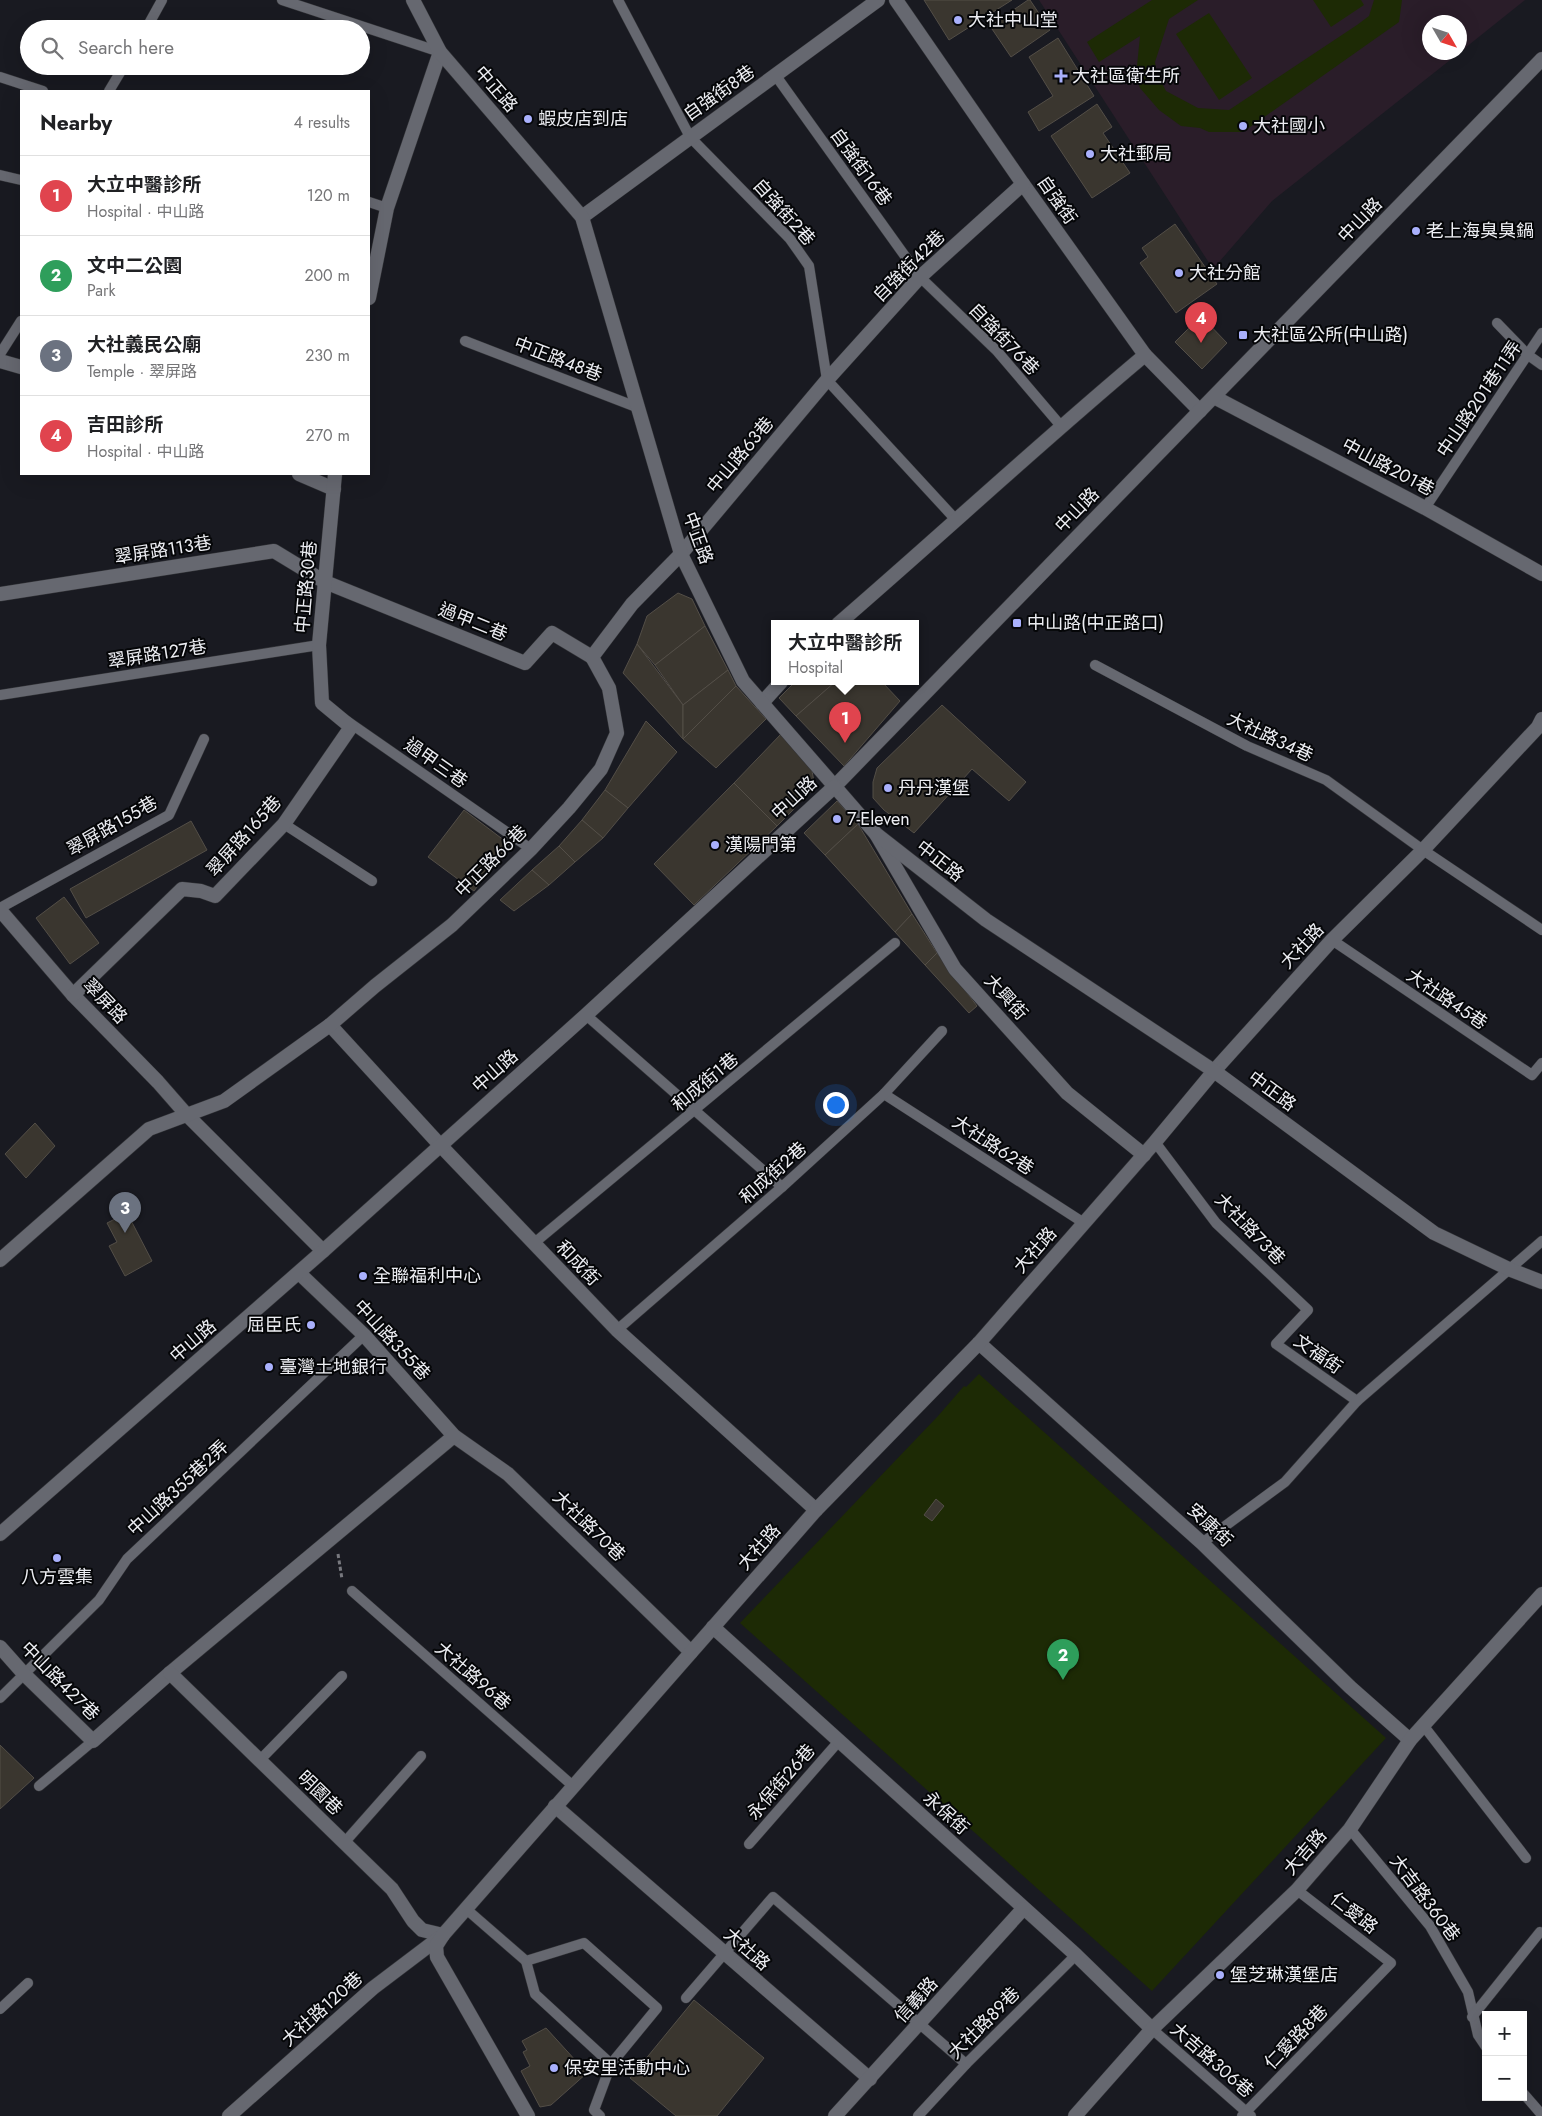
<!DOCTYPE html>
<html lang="en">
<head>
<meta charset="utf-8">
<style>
	body { margin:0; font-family:Jost,"Noto Sans TC",sans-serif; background:#f6f6f6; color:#202124 }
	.controls { position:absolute; right:15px; bottom:15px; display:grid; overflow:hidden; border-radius:0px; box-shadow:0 5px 20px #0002 }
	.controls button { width:45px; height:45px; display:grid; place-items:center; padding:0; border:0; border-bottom:1px solid #e0e0e0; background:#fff; color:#202124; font:25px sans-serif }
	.compass { position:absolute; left:1422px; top:15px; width:45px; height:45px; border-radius:50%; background:#fff; box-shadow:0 5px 20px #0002; rotate:129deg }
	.you { position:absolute; left:835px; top:1104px; width:18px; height:18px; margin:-12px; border:4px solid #fff; border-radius:50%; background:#1a73e8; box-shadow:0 0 0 8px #1a73e833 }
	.badge { display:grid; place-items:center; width:32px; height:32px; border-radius:50%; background:#0f766e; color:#fff; font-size:16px; font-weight:700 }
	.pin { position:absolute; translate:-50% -41px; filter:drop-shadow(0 1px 2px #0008) }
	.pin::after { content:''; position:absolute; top:26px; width:18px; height:15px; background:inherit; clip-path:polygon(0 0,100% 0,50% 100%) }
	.popup { position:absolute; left:771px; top:620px; width:148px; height:65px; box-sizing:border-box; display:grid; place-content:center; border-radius:0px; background:#fff; filter:drop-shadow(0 1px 4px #0005); font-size:16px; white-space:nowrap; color:#757577 }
	.popup b { font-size:19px; color:#202124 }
	.popup::after { content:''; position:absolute; left:50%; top:100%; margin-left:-10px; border:10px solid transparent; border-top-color:#fff }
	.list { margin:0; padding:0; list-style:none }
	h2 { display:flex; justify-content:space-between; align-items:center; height:65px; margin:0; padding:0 20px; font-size:21px }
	h2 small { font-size:16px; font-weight:400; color:#757577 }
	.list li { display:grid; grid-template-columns:32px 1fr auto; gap:15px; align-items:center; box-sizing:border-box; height:80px; padding:0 20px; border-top:1px solid #e0e0e0 }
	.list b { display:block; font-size:19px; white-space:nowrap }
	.list p { margin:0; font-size:16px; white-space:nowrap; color:#757577 }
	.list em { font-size:16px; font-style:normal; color:#757577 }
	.icon { flex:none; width:28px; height:28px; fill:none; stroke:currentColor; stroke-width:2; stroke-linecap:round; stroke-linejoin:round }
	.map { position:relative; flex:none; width:1542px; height:2116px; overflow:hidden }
	.search { position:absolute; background:#fff; box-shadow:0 5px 20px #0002; left:20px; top:20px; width:350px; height:55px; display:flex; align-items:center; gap:12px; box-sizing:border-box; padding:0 18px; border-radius:28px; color:#757577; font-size:19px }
	.panel { position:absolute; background:#fff; box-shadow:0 5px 20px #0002; left:20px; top:90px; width:350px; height:385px; border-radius:0px }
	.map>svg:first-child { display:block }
	.education { fill:#2a1d29 }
	.green { fill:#1d2a05 }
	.building { fill:#3a362f; stroke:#534e47 }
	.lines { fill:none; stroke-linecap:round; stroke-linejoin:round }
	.service-casing { stroke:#333438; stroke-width:11 }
	.minor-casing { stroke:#333438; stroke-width:15 }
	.tertiary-casing { stroke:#333438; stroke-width:15 }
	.secondary-casing { stroke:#333438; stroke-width:15 }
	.path { stroke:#77787e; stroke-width:3; stroke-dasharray:4 2.5; stroke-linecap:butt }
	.service { stroke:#666870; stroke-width:10 }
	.minor { stroke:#666870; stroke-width:14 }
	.tertiary { stroke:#666870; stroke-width:14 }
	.secondary { stroke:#666870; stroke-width:14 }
	.poi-dot { fill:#a9b0fc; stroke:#050608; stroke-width:2 }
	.labels { text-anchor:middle; stroke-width:4; stroke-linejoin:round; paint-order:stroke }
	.poi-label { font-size:18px; fill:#ecedf2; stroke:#050608; text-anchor:start }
	.street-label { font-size:18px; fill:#ecedf2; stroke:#050608 }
</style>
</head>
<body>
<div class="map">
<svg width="1542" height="2116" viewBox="0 0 1542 2116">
	<rect width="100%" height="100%" fill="#191a21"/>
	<!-- education -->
	<polygon class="education" points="1039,0 1525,0 1460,52 1460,22 1430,22 1430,52 1459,53 1272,201 1213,269"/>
	<!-- green -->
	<g class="green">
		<polygon points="1152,0 1198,0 1169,19 1155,62 1157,74 1166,91 1198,108 1229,110 1357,25 1369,16 1374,0 1402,0 1399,22 1243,132 1209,132 1200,128 1181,126 1159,110 1140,88 1136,76 1140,36 1099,62 1087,42"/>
		<polygon points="1313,0 1361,0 1364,5 1331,27"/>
		<polygon points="1209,13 1252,78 1219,100 1176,34"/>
		<polygon points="979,1374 1386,1738 1152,1991 740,1623 938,1416 964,1386 966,1387"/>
	</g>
	<!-- building -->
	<g class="building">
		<polygon points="924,0 1012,0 949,40"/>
		<polygon points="1028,0 1030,0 1050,30 1011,57 990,26"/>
		<polygon points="1058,38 1094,96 1039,131 1028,112 1053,96 1029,57"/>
		<polygon points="1097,104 1112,127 1103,133 1130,173 1092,198 1051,136"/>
		<polygon points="1175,224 1217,284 1176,313 1140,263 1148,257 1142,248"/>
		<polygon points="1201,316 1227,343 1202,369 1175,342"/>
		<polygon points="678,593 692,599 705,626 655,665 637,644 647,616"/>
		<polygon points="705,626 728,670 683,705 655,665"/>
		<polygon points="637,644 683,705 683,739 623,673"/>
		<polygon points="728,670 736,686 683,739 683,705"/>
		<polygon points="795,682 835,682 796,716 779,698"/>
		<polygon points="835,682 882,682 900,701 844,766 796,716"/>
		<polygon points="736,686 766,719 716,768 683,739"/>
		<polygon points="942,705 1026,782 1009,801 972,769 914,833 884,810 873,798 873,782 877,768"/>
		<polygon points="646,721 677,752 628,808 605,790"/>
		<polygon points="782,733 811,765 814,782 812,791 777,826 734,783"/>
		<polygon points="734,783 777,826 694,905 654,864"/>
		<polygon points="605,790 628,808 603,838 582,820"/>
		<polygon points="837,801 858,824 825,855 804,833"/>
		<polygon points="464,810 509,844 474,891 428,857"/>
		<polygon points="582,820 603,838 575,862 559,846"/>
		<polygon points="191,821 207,850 86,918 70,889"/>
		<polygon points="858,824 912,914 895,932 825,855"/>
		<polygon points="559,846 575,862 549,885 532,870"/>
		<polygon points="532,870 549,885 514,911 500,900"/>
		<polygon points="64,897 99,943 70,964 36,918"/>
		<polygon points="912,914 937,953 925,965 895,932"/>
		<polygon points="937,953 977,1006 969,1013 925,965"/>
		<polygon points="35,1123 55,1146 26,1178 5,1154"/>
		<polygon points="123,1205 152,1261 125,1276 109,1246 117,1242 107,1223 117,1218 113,1211"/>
		<polygon points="936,1499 944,1506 932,1521 924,1515"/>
		<polygon points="0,1745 34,1778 0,1809"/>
		<polygon points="694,2000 764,2058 717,2116 676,2116 630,2078"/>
		<polygon points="546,2028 587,2073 551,2105 540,2107 521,2071 530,2066 523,2052 527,2050 522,2041"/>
	</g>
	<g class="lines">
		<defs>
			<g id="service">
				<polyline points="282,0 440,52"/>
				<polyline points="618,0 690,137 790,239 809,266 827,380 957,521"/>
				<polyline points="146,29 162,0"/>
				<polyline points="776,76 920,277 997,351 1061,426"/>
				<polyline points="0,77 43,91"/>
				<polyline points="109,91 124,66"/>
				<polyline points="0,175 21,180"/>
				<polyline points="369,202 387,208"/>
				<polyline points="1497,323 1528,355 1542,365"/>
				<polyline points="465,341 639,408"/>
				<polyline points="0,354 21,321"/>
				<polyline points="1425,508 1542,333"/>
				<polyline points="1095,665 1247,746 1326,780 1423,850 1542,930"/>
				<polyline points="0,695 319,645"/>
				<polyline points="347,721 531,849"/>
				<polyline points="284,824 372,881"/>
				<polyline points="0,908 169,815 204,739"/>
				<polyline points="1332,940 1532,1075 1542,1063"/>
				<polyline points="586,1015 782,1187"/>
				<polyline points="884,1094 1084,1223"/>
				<polyline points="1155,1142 1216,1223 1308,1310 1276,1344 1357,1401"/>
				<polyline points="533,1244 895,943"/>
				<polyline points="617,1330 782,1187 884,1094 942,1031"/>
				<polyline points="1202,1543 1285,1482 1357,1401 1542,1241"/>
				<polyline points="352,1591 573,1786"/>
				<polyline points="0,1698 99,1600 127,1559 364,1335"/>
				<polyline points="1423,1725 1526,1858"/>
				<polyline points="259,1761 342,1676"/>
				<polyline points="39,1786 93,1741"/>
				<polyline points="1350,1829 1430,1926 1468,1992 1478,2035 1486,2047"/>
				<polyline points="344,1843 421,1756"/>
				<polyline points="749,1844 839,1741"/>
				<polyline points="465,1908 526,1961 584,1943 657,2008 611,2064 594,2110 600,2116"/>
				<polyline points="526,1961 535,1994 611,2064"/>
				<polyline points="686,1998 773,1897 966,2064"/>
				<polyline points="0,2009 28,1983"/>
				<polyline points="1472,2017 1540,1932"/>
				<polyline points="1152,2029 1251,2116"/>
				<polyline points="1523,2093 1542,2115"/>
				<polyline points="918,2116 966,2064 1076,1955"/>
				<polyline points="1242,2116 1391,1963 1297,1890"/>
			</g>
			<g id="minor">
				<polyline points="896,0 1023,184 1145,355 1200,411"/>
				<polyline points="582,217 878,0"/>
				<polyline points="369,298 387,208 440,52"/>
				<polyline points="0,361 21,367"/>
				<polyline points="1214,397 1425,508 1542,574"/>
				<polyline points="299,474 334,489"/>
				<polyline points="0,594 274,551 325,582 525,663 552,633 592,657"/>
				<path d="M838,624c103,-89 203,-182 307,-269"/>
				<polyline points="762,703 781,682"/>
				<polyline points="876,834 955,969 1067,1093 1144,1155"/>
				<polyline points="0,910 73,995 158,1082 186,1114 323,1251"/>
				<polyline points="73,995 182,889 201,891 215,896 284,824 351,727 322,703 319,645 335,474"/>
				<polyline points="330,1025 440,1145 617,1330 816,1510"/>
				<polyline points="0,1260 149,1129 224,1101 330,1025 375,986 452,925 531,849 569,808 601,769 617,733 609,688 592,657 632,604 681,554 827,380 920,277 1023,184"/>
				<polyline points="299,1273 364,1335 454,1436 508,1474 691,1652"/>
				<polyline points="979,1343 1202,1543 1350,1687 1410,1740"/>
				<polyline points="713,1627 1076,1955 1152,2029"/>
				<polyline points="0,1647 24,1674 93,1741 170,1673 454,1436"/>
				<polyline points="170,1673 392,1889 413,1921 422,1930 443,1935"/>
				<polyline points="555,1806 870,2079"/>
				<polyline points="229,2116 373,1988 443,1935"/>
				<polyline points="835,2116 1023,1909"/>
				<polyline points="1075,2116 1152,2029 1297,1890 1350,1829 1410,1740 1542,1594"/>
			</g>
			<g id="tertiary">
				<polyline points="834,787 1542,59"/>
				<polyline points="528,2116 437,1957 436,1946 443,1935 816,1510 979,1343 1155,1142 1214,1071 1332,940 1423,850 1538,727 1542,719"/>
			</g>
			<g id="secondary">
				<polyline points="413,0 440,52 582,217 681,554 743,681 876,834 986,920 1214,1071 1434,1233 1511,1270 1542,1282"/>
				<polyline points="0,1534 323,1251 586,1015 834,787"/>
			</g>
		</defs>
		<!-- service casing -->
		<use href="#service" class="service-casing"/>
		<!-- minor casing -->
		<use href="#minor" class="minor-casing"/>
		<!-- tertiary casing -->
		<use href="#tertiary" class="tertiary-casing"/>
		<!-- secondary casing -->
		<use href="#secondary" class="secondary-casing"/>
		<!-- path -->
		<polyline class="path" points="338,1554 342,1579"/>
		<!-- service -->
		<use href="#service" class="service"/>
		<!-- minor -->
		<use href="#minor" class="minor"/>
		<!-- tertiary -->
		<use href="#tertiary" class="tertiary"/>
		<!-- secondary -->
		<use href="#secondary" class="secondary"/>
	</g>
	<!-- markers -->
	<g class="poi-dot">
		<circle cx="958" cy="20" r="5"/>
		<path d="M1058.5 68.5h5v5h5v5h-5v5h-5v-5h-5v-5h5z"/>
		<circle cx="528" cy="119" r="5"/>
		<circle cx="1243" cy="126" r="5"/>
		<circle cx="1090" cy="154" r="5"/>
		<circle cx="1416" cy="231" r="5"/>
		<circle cx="1179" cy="273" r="5"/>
		<rect x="1238" y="330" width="10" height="10" rx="2.5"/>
		<rect x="1012" y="618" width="10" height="10" rx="2.5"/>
		<circle cx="888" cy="788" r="5"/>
		<circle cx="837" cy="819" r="5"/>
		<circle cx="715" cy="845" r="5"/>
		<circle cx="363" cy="1276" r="5"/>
		<circle cx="311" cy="1325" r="5"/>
		<circle cx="269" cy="1367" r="5"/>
		<circle cx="57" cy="1558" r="5"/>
		<circle cx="1220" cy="1975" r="5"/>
		<circle cx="554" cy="2068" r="5"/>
	</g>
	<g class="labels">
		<!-- poi labels -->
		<g class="poi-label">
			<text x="968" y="26">大社中山堂</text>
			<text x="1072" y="82">大社區衛生所</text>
			<text x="538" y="125">蝦皮店到店</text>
			<text x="1253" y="132">大社國小</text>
			<text x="1100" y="160">大社郵局</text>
			<text x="1426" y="237">老上海臭臭鍋</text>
			<text x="1189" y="279">大社分館</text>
			<text x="1253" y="341">大社區公所(中山路)</text>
			<text x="1027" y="629">中山路(中正路口)</text>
			<text x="898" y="794">丹丹漢堡</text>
			<text x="847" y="825">7-Eleven</text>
			<text x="725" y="851">漢陽門第</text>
			<text x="373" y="1282">全聯福利中心</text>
			<text x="301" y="1331" text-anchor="end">屈臣氏</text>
			<text x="279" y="1373">臺灣土地銀行</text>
			<text x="57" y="1583" text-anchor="middle">八方雲集</text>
			<text x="1230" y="1981">堡芝琳漢堡店</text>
			<text x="564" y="2074">保安里活動中心</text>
		</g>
		<!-- street labels -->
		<g class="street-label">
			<text transform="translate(496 89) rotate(49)" y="6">中正路</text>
			<text transform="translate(719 93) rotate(-35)" y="6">自強街8巷</text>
			<text transform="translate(861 167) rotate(54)" y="6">自強街16巷</text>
			<text transform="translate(1057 200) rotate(55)" y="6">自強街</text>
			<text transform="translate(784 212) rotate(48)" y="6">自強街2巷</text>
			<text transform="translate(1360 220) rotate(-46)" y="6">中山路</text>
			<text transform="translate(909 266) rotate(-45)" y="6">自強街42巷</text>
			<text transform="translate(1004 339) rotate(46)" y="6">自強街76巷</text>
			<text transform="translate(558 359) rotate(21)" y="6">中正路48巷</text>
			<text transform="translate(1479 399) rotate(-56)" y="6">中山路201巷11弄</text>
			<text transform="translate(740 455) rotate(-50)" y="6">中山路63巷</text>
			<text transform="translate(1388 467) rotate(28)" y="6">中山路201巷</text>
			<text transform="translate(1077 510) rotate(-46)" y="6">中山路</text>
			<text transform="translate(698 538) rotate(70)" y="6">中正路</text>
			<text transform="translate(163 550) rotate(-9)" y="6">翠屏路113巷</text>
			<text transform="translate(306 587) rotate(-85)" y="6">中正路30巷</text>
			<text transform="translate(473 622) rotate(22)" y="6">過甲二巷</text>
			<text transform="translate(157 654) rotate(-9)" y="6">翠屏路127巷</text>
			<text transform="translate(1270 737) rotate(25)" y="6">大社路34巷</text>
			<text transform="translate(436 763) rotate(35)" y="6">過甲三巷</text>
			<text transform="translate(794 798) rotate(-43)" y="6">中山路</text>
			<text transform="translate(112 826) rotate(-30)" y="6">翠屏路155巷</text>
			<text transform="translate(244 836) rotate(-48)" y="6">翠屏路165巷</text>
			<text transform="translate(491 861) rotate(-45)" y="6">中正路66巷</text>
			<text transform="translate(940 861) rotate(38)" y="6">中正路</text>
			<text transform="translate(1302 946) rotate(-47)" y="6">大社路</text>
			<text transform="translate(1006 997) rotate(48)" y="6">大興街</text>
			<text transform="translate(1447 999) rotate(34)" y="6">大社路45巷</text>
			<text transform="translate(105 1001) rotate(46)" y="6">翠屏路</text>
			<text transform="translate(495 1071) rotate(-42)" y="6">中山路</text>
			<text transform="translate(705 1082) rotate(-40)" y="6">和成街1巷</text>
			<text transform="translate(1272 1091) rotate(36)" y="6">中正路</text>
			<text transform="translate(993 1145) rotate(33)" y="6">大社路62巷</text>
			<text transform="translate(773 1173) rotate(-42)" y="6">和成街2巷</text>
			<text transform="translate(1250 1229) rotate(46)" y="6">大社路73巷</text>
			<text transform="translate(1035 1250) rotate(-49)" y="6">大社路</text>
			<text transform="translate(578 1263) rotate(46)" y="6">和成街</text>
			<text transform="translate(392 1340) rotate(47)" y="6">中山路355巷</text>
			<text transform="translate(193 1341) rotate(-41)" y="6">中山路</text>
			<text transform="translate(1318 1354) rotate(35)" y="6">文福街</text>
			<text transform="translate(178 1488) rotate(-43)" y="6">中山路355巷2弄</text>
			<text transform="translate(1210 1525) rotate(43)" y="6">安康街</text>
			<text transform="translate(589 1526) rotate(44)" y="6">大社路70巷</text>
			<text transform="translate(759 1547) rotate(-49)" y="6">大社路</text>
			<text transform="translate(473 1676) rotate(41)" y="6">大社路96巷</text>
			<text transform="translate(60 1681) rotate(45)" y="6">中山路427巷</text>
			<text transform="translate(781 1782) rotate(-49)" y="6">永保街26巷</text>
			<text transform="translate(320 1793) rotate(44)" y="6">明園巷</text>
			<text transform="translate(946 1813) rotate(42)" y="6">永保街</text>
			<text transform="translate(1305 1852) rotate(-49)" y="6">大吉路</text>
			<text transform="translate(1425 1898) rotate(53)" y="6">大吉路360巷</text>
			<text transform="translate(1354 1913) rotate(38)" y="6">仁愛路</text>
			<text transform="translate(747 1949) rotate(41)" y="6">大社路</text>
			<text transform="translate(916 2000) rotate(-48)" y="6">信義路</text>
			<text transform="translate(322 2009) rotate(-42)" y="6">大社路120巷</text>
			<text transform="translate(984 2023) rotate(-45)" y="6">大社路89巷</text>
			<text transform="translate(1296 2037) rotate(-46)" y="6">仁愛路8巷</text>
			<text transform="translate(1212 2060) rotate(41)" y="6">大吉路306巷</text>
		</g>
	</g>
</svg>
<div class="controls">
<button>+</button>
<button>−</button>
</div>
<svg class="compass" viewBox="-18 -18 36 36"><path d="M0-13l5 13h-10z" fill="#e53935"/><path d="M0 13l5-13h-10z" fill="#757577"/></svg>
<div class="you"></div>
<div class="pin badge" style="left:845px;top:743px;background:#e0444e">1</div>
<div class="popup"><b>大立中醫診所</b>Hospital</div>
<div class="pin badge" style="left:1063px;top:1680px;background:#2e9e5b">2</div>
<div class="pin badge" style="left:125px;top:1233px;background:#6b7280">3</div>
<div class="pin badge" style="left:1201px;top:343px;background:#e0444e">4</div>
<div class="search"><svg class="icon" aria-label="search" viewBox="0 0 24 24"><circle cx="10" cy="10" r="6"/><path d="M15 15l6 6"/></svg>Search here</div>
<section class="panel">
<h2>Nearby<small>4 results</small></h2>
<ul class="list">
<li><span class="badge" style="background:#e0444e">1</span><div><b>大立中醫診所</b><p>Hospital · 中山路</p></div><em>120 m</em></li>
<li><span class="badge" style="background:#2e9e5b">2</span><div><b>文中二公園</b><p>Park</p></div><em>200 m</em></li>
<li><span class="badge" style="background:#6b7280">3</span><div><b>大社義民公廟</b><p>Temple · 翠屏路</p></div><em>230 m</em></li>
<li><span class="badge" style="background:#e0444e">4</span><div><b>吉田診所</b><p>Hospital · 中山路</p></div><em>270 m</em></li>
</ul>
</section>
</div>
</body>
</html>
